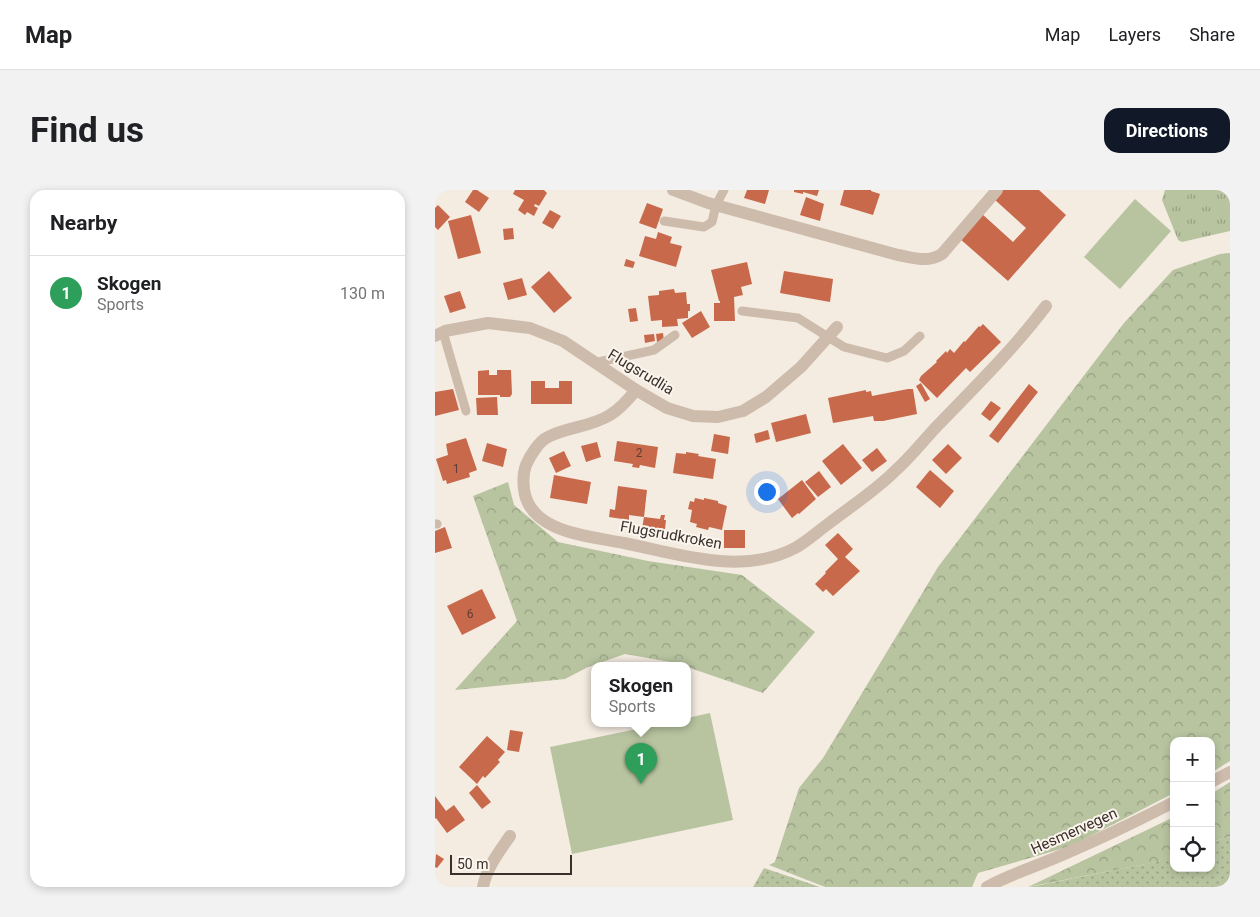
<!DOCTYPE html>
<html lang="en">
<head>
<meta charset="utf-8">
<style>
	body { margin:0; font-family:Roboto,sans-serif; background:#f2f2f2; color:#202124 }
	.controls { position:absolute; right:15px; bottom:15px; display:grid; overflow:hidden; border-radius:10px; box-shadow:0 2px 8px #0003 }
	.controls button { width:45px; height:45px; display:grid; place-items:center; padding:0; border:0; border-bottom:1px solid #e0e0e0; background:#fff; color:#202124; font:25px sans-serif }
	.scale { position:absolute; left:15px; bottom:12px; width:122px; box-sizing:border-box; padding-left:5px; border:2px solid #3b302b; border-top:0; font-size:14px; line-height:18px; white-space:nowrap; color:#3b302b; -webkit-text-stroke:4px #fbf5ee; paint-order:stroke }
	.you { position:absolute; left:331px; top:301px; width:18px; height:18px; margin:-12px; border:4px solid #fff; border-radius:50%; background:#1a73e8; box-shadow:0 0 0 8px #1a73e833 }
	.badge { display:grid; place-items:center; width:32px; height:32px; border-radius:50%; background:#111827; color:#fff; font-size:16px; font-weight:700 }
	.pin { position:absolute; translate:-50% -41px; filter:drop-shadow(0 1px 2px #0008) }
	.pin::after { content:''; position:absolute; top:26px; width:18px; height:15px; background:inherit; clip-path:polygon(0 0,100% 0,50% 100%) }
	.popup { position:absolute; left:156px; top:472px; width:100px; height:65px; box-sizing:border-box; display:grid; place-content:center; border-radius:10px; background:#fff; filter:drop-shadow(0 1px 4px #0005); font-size:16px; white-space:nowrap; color:#757577 }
	.popup b { font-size:19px; color:#202124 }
	.popup::after { content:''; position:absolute; left:50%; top:100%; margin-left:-10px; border:10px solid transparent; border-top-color:#fff }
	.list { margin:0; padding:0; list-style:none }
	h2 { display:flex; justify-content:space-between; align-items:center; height:65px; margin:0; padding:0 20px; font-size:21px }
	h2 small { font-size:16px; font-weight:400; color:#757577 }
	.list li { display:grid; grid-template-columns:32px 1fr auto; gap:15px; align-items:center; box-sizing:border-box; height:75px; padding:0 20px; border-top:1px solid #e0e0e0 }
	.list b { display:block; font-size:19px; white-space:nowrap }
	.list p { margin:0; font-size:16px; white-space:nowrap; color:#757577 }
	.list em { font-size:16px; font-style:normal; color:#757577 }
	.icon { flex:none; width:28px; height:28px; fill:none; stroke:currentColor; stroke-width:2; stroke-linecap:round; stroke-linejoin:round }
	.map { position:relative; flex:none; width:795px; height:697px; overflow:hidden; border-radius:15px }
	header { display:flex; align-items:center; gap:30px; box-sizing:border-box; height:70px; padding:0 25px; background:#fff; border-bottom:1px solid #e0e0e0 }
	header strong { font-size:24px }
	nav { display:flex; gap:28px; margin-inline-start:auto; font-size:18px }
	.intro { display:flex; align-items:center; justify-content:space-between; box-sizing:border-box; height:120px; padding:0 30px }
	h1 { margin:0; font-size:35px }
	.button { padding:12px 22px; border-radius:15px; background:#111827; color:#fff; font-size:18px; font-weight:700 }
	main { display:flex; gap:30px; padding:0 30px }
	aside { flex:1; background:#fff; border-radius:15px; box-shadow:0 2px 8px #0003 }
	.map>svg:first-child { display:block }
	.grass { fill:url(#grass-dots) }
	.forest { fill:url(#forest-crowns) }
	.park { fill:url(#park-tufts) }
	.pitch { fill:#b8c4a0 }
	.building { fill:#c8694b }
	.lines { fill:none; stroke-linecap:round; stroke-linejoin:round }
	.service { stroke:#cdbbac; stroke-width:9 }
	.minor { stroke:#cdbbac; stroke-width:12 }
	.labels { text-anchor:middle; stroke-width:4; stroke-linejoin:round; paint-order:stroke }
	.number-label { font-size:12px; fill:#5e3e33 }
	.street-label { font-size:15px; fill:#3b302b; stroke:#fbf5ee }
</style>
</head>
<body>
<header>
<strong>Map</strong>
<nav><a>Map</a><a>Layers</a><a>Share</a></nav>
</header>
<div class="intro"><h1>Find us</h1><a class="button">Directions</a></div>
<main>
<aside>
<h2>Nearby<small></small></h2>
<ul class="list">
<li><span class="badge" style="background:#2e9e5b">1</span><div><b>Skogen</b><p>Sports</p></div><em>130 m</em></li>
</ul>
</aside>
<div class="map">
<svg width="795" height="697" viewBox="0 0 795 697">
	<defs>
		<pattern id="grass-dots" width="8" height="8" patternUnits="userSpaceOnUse" patternTransform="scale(1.25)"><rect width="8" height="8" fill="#b8c4a0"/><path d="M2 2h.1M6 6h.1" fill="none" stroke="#97a083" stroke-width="1.8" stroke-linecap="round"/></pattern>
		<pattern id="forest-crowns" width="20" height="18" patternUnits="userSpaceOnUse" patternTransform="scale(1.25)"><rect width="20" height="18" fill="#b8c4a0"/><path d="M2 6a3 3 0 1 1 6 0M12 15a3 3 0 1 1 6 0" fill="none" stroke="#97a083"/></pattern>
		<pattern id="park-tufts" width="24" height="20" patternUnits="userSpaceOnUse" patternTransform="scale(1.25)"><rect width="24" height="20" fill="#b8c4a0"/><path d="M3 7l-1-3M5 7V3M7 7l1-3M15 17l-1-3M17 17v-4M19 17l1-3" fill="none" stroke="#97a083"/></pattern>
	</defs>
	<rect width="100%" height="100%" fill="#f4ebe1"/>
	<!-- grass -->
	<g class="grass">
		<polygon points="795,647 795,697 595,697 720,672 739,664 739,678 776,678 776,652"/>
		<polygon points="329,678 385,697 318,697"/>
	</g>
	<!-- forest -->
	<g class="forest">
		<polygon points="795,63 795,571 776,583 776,551 739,551 739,603 636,656 543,683 537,697 390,697 334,675 340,672 364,598 388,568 503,377 689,133 738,80 785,64"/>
		<polygon points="73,292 79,315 123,352 213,371 307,385 380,442 328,503 252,477 252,475 190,464 153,477 130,489 20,500 82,431 38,306"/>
		<polygon points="795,592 795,647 776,652 776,604"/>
		<polygon points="739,627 739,664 721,672 593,697"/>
	</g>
	<!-- park -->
	<polygon class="park" points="730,0 795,0 795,41 747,52 743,50 727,10"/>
	<!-- pitch -->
	<g class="pitch">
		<polygon points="700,9 736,41 685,99 649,67"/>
		<polygon points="275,523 298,630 137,664 115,557 231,533 252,533 252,528"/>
	</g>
	<!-- building -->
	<g class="building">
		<polygon points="38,0 42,0 54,8 44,22 30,12"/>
		<polygon points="80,0 109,0 112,3 104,16 100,14 99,16 103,18 99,26 92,22 90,25 83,20 89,10 78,4"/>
		<polygon points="312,0 334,0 330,14 309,8"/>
		<polygon points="359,0 384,0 382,6 368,2 368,4 359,2"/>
		<polygon points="409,0 436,0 436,1 445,4 438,25 405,15"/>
		<polygon points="567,0 604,0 631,25 573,91 524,48 546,23 578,52 591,38 559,9"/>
		<polygon points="371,7 389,14 385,31 365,25"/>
		<polygon points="212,13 228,19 221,39 204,33"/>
		<polygon points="3,15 15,27 3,40 0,37 0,18"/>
		<polygon points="115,20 126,26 118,39 107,33"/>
		<polygon points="36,25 46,63 23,69 13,31"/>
		<polygon points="78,38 79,49 69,50 68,39"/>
		<polygon points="223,42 237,47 235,53 247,56 241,77 204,66 210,46 221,49"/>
		<polygon points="191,69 200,72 198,78 189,76"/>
		<polygon points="312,72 317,94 306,97 308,105 299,107 300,131 279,131 279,113 285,113 285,111 284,111 276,80"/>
		<polygon points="114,81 137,108 119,123 96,97"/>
		<polygon points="349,81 398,89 395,112 345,103"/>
		<polygon points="87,88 92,105 73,110 68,93"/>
		<polygon points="239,99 240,103 251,102 252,114 255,114 255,121 253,121 253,128 242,129 243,136 227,137 227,130 216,131 213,106 224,105 224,101"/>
		<polygon points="25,101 31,118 15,123 9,106"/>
		<polygon points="201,118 203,131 195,132 193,119"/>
		<polygon points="266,121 275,137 257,148 247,133"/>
		<polygon points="548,134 566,152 535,182 531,178 502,208 484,190 486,186 502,172 501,171 511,161 512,163 515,159 519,163 529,151 530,152 544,136 545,137"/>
		<polygon points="228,143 229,151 222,152 221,144"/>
		<polygon points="219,144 220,151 210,153 209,145"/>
		<polygon points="54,180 54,185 62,185 62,180 76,180 77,204 75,207 65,207 65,205 43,205 43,181"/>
		<polygon points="96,191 110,191 110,198 124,198 124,191 137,191 137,214 96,214"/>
		<polygon points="486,193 495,209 490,212 481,196"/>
		<polygon points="594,194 603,202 563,253 554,246"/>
		<polygon points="18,199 24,220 0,226 0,202"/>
		<polygon points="473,199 478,199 482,224 448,231 439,231 438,226 398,233 393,208 431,200 431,202 436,201 437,206"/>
		<polygon points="62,207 63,225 42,225 41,208"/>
		<polygon points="556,211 566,218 555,231 546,224"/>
		<polygon points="371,224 376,243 341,252 336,233"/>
		<polygon points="333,240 335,249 321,253 319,244"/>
		<polygon points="279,244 295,247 293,264 276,261"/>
		<polygon points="31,248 42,280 34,283 35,287 12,294 11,290 8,291 1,269 13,265 11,254"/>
		<polygon points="182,251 223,257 220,278 205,275 204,278 197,277 198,274 179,271"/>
		<polygon points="162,252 166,267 151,272 146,256"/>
		<polygon points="52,253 72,259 68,277 47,271"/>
		<polygon points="408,254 427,278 406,295 387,271"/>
		<polygon points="513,254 527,268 511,284 497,270"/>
		<polygon points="442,258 452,271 437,282 427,270"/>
		<polygon points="129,261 136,276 121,283 114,268"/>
		<polygon points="251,262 264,264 263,266 281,269 278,289 238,283 241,263 251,264"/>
		<polygon points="495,280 519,301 505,318 481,297"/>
		<polygon points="384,281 396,297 383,307 370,292"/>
		<polygon points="119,285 156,292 152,314 115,308"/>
		<polygon points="367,290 381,309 364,324 363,323 357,328 343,309"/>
		<polygon points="183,296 212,300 209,327 225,329 226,325 230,325 229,330 231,330 229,348 206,345 209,327 194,325 194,330 174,327 175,319 180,320"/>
		<polygon points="260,308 269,310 269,308 283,311 283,313 292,316 287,340 274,337 273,340 261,337 262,334 255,332 257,320 253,319 255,311 259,312"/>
		<polygon points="10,337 17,358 0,363 0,341"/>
		<rect x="289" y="340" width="21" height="18"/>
		<polygon points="403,343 418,359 410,367 425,381 398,406 391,399 388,402 380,394 391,383 390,382 403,369 390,355"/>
		<polygon points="47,399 61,428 27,445 12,416"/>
		<polygon points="75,540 88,542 84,562 72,560"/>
		<polygon points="52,546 70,562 63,570 65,572 50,588 48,586 42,594 24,577"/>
		<polygon points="42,595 56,612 47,619 34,603"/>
		<polygon points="0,606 11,621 19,615 30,630 12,643 1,628 0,629"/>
		<polygon points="1,664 9,669 2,678 0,677"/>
	</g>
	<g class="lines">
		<!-- service -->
		<g class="service">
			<polyline points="229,31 269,37 277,32 281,15 289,0"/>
			<polyline points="307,121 363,128 409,157 452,168 469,161 485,146"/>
			<polyline points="8,142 31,221"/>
			<polyline points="159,173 219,160 240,145"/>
			<polyline points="0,334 2,334"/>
		</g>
		<!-- minor -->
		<g class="minor">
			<path d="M238,0l35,13 190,52c16,3 30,8 44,-1l55,-64"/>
			<polyline points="0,146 10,141 53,133 95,138 128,151 201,200 232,218 258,226 283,227 308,221 331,207 366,177 402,137"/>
			<path d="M201,200c-8,10 -16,19 -26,25 -19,12 -43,12 -62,22 -9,4 -18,19 -22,28 -3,8 -3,16 -2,24 5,44 66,47 100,54 54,11 118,33 171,5 11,-6 22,-16 33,-24 22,-17 47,-33 67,-53 17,-15 31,-34 47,-50 37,-38 72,-73 104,-115"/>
			<polyline points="776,592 795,582"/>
			<path d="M48,697c4,-20 16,-35 27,-51"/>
			<path d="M552,697c24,-13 50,-21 75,-32 38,-16 75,-34 112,-53"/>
		</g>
	</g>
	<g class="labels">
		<!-- number labels -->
		<g class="number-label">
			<text x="204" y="267">2</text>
			<text x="21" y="283">1</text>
			<text x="35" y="428">6</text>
		</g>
		<!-- street labels -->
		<g class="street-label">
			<text transform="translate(206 182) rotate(31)" y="5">Flugsrudlia</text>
			<text transform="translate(236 345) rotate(10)" y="5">Flugsrudkroken</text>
			<text transform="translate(639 641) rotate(-24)" y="5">Hesmervegen</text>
		</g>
	</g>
</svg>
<div class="controls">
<button>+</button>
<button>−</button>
<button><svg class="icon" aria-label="locate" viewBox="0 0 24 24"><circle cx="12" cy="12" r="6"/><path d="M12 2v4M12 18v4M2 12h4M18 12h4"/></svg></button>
</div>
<div class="scale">50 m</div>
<div class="you"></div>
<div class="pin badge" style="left:206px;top:594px;background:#2e9e5b">1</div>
<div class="popup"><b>Skogen</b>Sports</div>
</div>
</main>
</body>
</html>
